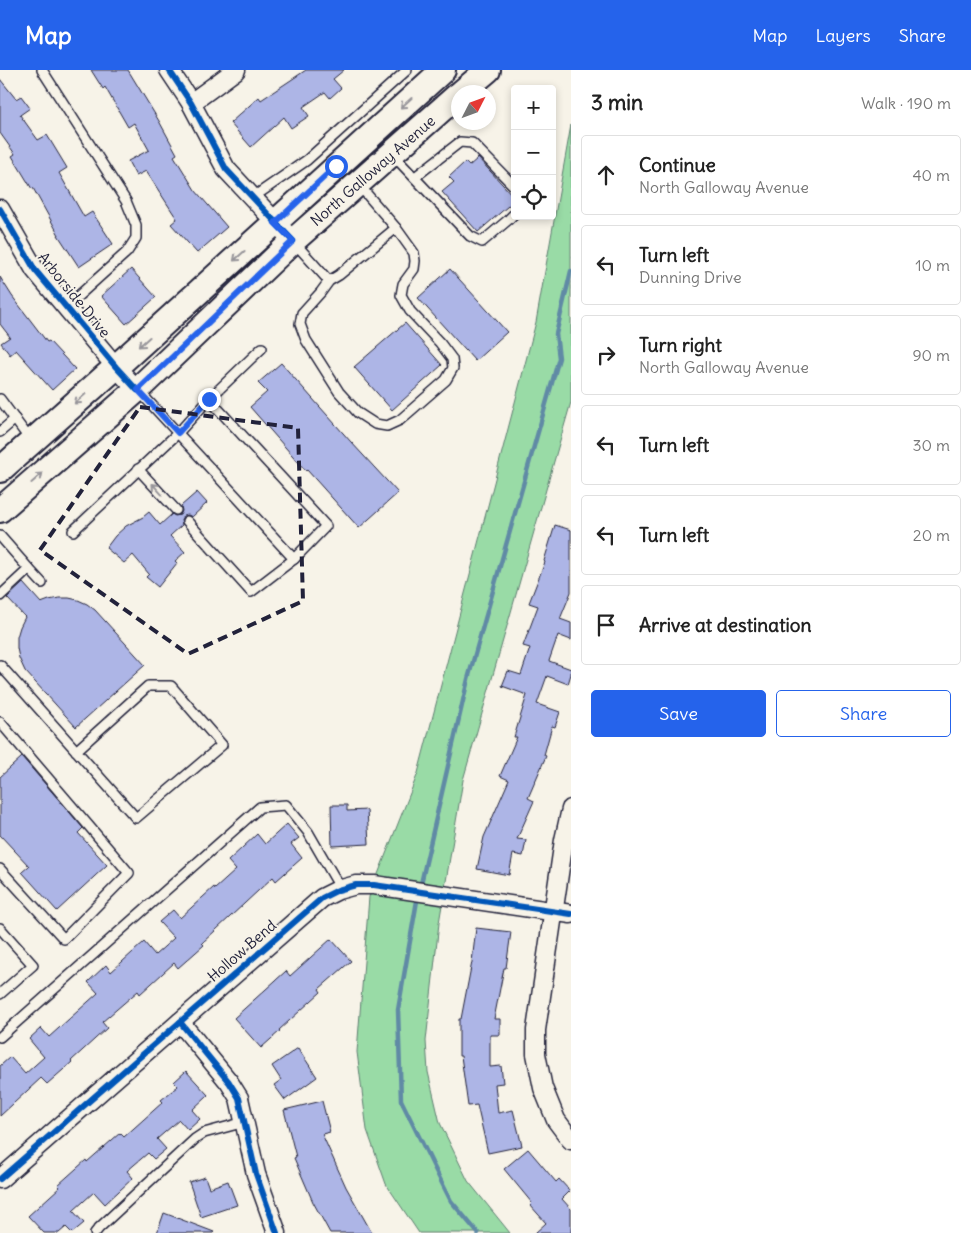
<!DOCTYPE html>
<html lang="en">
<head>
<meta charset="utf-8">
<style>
	body { margin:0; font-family:Delius,sans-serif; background:#f2f2f2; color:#222 }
	.controls { position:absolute; right:15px; top:15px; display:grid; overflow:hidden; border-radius:5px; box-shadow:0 2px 8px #0003 }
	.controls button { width:45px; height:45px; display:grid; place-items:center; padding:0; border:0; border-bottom:1px solid #e0e0e0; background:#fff; color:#222; font:25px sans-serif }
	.compass { position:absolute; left:451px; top:15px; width:45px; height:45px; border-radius:50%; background:#fff; box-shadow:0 2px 8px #0003; rotate:48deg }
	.stop { position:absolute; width:15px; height:15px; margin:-11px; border:4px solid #2563eb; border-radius:50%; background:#fff }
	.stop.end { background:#2563eb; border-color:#fff; box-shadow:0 1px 5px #0008 }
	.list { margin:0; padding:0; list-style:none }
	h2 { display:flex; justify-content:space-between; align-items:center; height:65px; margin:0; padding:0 20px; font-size:21px }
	h2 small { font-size:16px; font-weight:400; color:#767676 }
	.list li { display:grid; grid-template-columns:32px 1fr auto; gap:15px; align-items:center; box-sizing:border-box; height:80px; margin:0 10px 10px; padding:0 10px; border:1px solid #e0e0e0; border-radius:5px }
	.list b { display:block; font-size:19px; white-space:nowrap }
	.list p { margin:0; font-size:16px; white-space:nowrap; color:#767676 }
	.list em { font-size:16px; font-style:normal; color:#767676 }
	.actions { display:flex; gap:10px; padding:15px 20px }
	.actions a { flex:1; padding:11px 0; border:1px solid #2563eb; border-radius:5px; text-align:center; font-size:18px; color:#2563eb }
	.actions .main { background:#2563eb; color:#fff }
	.icon { flex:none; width:28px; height:28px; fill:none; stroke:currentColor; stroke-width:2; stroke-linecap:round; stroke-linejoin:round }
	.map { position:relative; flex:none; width:571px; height:1163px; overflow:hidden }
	header { display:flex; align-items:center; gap:30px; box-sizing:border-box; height:70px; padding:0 25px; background:#2563eb; color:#fff }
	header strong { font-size:24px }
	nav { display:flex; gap:28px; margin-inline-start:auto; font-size:18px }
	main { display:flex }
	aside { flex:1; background:#fff }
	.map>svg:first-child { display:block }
	.green { fill:#99dba6; stroke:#5e7e70 }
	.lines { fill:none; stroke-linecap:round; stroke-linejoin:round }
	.stream { stroke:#608aa5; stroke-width:4.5 }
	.building { fill:#adb5e6; stroke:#22223b }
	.lane-casing { stroke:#22223b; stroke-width:12 }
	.street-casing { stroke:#22223b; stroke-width:21 }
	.secondary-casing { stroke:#22223b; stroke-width:28 }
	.lane { stroke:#f7f3e8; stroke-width:9 }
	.street { stroke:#f7f3e8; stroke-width:18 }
	.secondary { stroke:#f7f3e8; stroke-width:24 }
	.cycleway-casing { stroke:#f7f3e8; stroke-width:9 }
	.cycleway { stroke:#0057b8; stroke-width:6 }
	.oneway { stroke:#97959a }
	.route { stroke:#2563eb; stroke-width:6 }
	.marked { fill:none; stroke:#22223b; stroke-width:4; stroke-dasharray:10 6; stroke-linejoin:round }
	.labels { text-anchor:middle; stroke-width:4; stroke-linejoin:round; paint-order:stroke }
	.street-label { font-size:15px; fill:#22223b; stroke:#f7f3e8 }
</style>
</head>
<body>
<header>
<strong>Map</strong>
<nav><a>Map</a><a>Layers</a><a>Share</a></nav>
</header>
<main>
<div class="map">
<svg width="571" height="1163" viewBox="0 0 571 1163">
	<rect width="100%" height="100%" fill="#f7f3e8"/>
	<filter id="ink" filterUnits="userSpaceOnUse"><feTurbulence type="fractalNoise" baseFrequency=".02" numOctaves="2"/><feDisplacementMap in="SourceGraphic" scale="10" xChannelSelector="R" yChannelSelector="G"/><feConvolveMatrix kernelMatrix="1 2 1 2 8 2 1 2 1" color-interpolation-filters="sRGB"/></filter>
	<g filter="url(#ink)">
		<!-- green -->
		<polygon class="green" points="571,55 571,332 463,710 439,853 426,971 428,1002 440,1053 468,1111 510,1163 419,1163 386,1114 367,1060 357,982 369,827 418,703 536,252"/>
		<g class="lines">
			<!-- stream -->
			<g class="stream">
				<polyline points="420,818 468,609 559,288 556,264 571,201"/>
				<polyline points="418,825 398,940 401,1030 433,1095 451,1131 478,1163"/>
			</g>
		</g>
		<!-- building -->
		<g class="building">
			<polygon points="91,0 128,0 159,51 177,84 174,86 195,120 227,157 197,183 171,154 177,149 146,101 136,106 128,91 149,80 134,53 128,57 105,17 103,19"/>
			<polygon points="306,0 344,0 333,9 341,18 330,28 325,22 303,37 309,46 291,58 284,47 251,77 230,53 259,27 261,30"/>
			<polygon points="0,9 16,29 21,26 30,38 20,45 38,70 47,65 67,98 59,103 84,147 92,142 113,174 79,197 58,165 59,165 33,118 32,119 12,86 15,84 0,63"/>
			<polygon points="478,88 515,128 515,130 478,162 442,122 454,112 449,107 465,92 469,96"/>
			<polygon points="131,199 156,227 126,254 101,226"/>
			<polygon points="450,199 507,262 475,291 418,228"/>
			<polygon points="0,207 12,226 47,272 49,271 75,299 52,320 16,280 10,285 1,273 10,267 0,254"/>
			<polygon points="405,253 442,295 392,340 354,297"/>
			<polygon points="281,293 351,372 398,423 359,458 307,400 306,401 250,337 267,322 258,313"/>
			<polygon points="197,422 207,433 192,447 188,445 183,446 181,450 182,455 170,466 185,482 175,491 177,493 158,517 146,507 149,504 133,485 124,493 106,478 115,466 126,456 143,447 149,442 160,455 172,444 175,446 180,445 182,441 181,436"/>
			<polygon points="555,455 571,460 571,522 560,549 571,553 571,570 558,565 549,591 571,599 571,604 568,614 547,606 537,634 560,642 555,657 552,656 544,685 546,686 528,728 534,731 517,769 526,770 523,786 513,784 509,805 477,799 484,767 509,710 500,706 517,667 514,667 527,625 502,616 508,601 521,605 530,578 523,576 538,536 529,533 545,492 544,491"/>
			<polygon points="23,513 41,533 49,530 59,528 69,528 78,530 87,534 95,540 145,595 76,657 25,601 19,588 17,578 17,567 20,557 25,547 7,528"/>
			<polygon points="22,687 83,758 78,763 107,795 57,841 22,802 29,796 0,765 0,707"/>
			<polygon points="331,735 347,735 347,741 367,740 369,774 332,776"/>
			<polygon points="287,754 299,768 291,774 302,788 276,811 273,807 202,873 204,875 178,898 174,893 140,924 138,921 102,952 107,958 71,991 72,992 47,1014 41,1008 0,1046 0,996 10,987 25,1004 44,987 29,969 41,958 49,967 98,923 88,912 106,895 111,902 144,872 155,885 174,868 159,852 173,840 180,848 214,817 215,819 236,800 228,791 257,764 265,774"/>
			<polygon points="476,858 511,862 506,898 504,898 494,949 500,949 500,965 490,965 490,997 501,996 503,1013 495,1014 498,1043 513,1040 522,1076 488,1083 477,1035 468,1036 461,986 459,986 459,949 461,949 472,892"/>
			<polygon points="331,869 351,891 319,919 321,922 279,960 280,961 261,978 234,948 286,901 290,906"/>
			<polygon points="298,978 317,1007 285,1030 274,1015 281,1010 272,996"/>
			<polygon points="186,1001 208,1025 192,1040 200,1049 188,1060 179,1050 157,1069 166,1079 154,1089 148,1083 127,1101 133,1108 105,1134 94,1122 73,1141 84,1153 72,1163 66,1157 59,1163 44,1163 28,1146 60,1117 58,1115 86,1090 87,1092 120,1063 124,1067 163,1032 161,1030 178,1016 174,1012"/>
			<polygon points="322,1031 330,1062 322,1064 346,1117 372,1163 330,1163 313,1132 294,1088 296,1087 284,1040"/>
			<polygon points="528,1079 556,1112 559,1109 570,1121 562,1129 571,1139 571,1163 535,1163 546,1153 530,1135 532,1133 504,1099"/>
			<polygon points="205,1107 209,1118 228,1111 237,1135 201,1147 189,1112"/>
			<polygon points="164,1143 214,1162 213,1163 157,1163"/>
		</g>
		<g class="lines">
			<defs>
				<g id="lane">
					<polyline points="42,0 126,131 136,155 136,168 127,182 66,237"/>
					<polyline points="392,84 470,166 482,172 508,150 515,143"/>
					<polyline points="415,107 460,72 472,73 515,117"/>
					<polyline points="358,114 396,158"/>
					<polyline points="252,128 307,90 407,0"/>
					<polyline points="293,171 329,211 339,205 396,158 414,183 415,191 414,199 403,214 401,225 410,241 440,273 452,289 453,298 446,310 400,350 387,356 375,354 358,343 339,322 306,270 300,254 302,243 321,222 329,211"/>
					<polyline points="0,329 31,371"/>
					<polyline points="209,329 262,278"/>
					<polyline points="0,362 15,349"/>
					<polyline points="138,399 176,440"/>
					<polyline points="187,451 251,522 294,489"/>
					<polyline points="73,461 178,363 209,329 326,456 294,489 138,320"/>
					<polyline points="0,466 29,499 0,526"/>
					<polyline points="29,499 42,513"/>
					<polyline points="0,595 136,748 222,675 171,616 148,616 76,681"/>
					<polyline points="0,652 129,803 64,869 0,799"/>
					<polyline points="0,858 33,895 0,924"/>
					<polyline points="0,967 260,737 286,735 308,762 341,819"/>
					<polyline points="95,1163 99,1158 195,1069 204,1063 245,1052"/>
				</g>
				<g id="street">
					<polyline points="169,0 191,33 226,99 293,171"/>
					<polyline points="191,33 236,0"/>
					<polyline points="0,139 35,200 116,297 137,320"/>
					<polyline points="571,739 564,770 536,960 536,984 543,1018 556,1050 571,1070"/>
					<polyline points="180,952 229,1012 239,1028 256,1104 277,1163"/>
					<polyline points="0,1109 322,828 338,820 356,815 374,815 571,844"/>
				</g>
				<g id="secondary">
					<polyline points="462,22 488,0"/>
					<polyline points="0,400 116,297 443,0"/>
					<polyline points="0,440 137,320 293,171 458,25"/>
				</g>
			</defs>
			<!-- lane casing -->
			<use href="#lane" class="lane-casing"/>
			<!-- street casing -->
			<use href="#street" class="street-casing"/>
			<!-- secondary casing -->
			<use href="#secondary" class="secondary-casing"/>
			<!-- lane -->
			<use href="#lane" class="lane"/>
			<!-- street -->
			<use href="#street" class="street"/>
			<!-- secondary -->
			<use href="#secondary" class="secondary"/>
			<defs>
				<g id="cycleway">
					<polyline points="169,0 191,33 226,99 293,171"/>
					<polyline points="0,139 35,200 116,297 137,320"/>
					<polyline points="180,952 229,1012 239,1028 256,1104 277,1163"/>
					<polyline points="0,1109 322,828 338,820 356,815 374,815 571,844"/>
				</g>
			</defs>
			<!-- cycleway casing -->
			<use href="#cycleway" class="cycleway-casing"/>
			<!-- cycleway -->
			<use href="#cycleway" class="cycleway"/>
		</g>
		<!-- one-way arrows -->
		<defs><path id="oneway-shaft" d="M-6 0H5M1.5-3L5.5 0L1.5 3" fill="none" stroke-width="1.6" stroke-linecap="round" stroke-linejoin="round" transform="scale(1.25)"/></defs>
		<g class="oneway">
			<use href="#oneway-shaft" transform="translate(406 33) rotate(138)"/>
			<use href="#oneway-shaft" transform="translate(239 186) rotate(138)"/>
			<use href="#oneway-shaft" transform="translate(144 272) rotate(138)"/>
			<use href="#oneway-shaft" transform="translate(80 329) rotate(139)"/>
			<use href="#oneway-shaft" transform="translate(37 408) rotate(-41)"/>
			<use href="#oneway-shaft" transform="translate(157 419) rotate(-132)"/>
		</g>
	</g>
	<g class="lines" filter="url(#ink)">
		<!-- route -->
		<polyline class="route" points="209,329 178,363 138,320 293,171 275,153 336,96"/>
	</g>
	<!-- marked area -->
	<path class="marked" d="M140,337l158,21 5,173 -115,53 -148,-104z"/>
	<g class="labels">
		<!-- street labels -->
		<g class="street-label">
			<text transform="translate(373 101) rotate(-41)" y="5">North Galloway Avenue</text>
			<text transform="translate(74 225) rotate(51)" y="5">Arborside Drive</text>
			<text transform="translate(242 881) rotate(-41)" y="5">Hollow Bend</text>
		</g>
	</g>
</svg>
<div class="controls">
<button>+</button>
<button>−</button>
<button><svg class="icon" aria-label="locate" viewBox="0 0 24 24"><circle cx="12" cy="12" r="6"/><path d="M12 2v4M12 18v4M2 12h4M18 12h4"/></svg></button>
</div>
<svg class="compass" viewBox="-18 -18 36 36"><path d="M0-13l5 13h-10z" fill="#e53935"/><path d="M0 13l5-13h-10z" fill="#767676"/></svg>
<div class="stop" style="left:336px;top:96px"></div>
<div class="stop end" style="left:209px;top:329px"></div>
</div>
<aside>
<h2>3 min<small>Walk · 190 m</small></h2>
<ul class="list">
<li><svg class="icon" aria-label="ahead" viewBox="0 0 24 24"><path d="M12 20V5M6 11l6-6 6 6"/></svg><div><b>Continue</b><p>North Galloway Avenue</p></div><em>40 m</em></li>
<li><svg class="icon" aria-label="left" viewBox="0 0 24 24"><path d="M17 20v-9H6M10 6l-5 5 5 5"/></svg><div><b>Turn left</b><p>Dunning Drive</p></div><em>10 m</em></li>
<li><svg class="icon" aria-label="right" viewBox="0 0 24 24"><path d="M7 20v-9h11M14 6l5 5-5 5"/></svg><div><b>Turn right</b><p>North Galloway Avenue</p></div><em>90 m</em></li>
<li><svg class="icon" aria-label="left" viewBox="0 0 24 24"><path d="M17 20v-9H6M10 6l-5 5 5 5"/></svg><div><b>Turn left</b></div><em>30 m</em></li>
<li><svg class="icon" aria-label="left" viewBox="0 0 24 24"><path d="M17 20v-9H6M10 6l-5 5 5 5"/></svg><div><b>Turn left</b></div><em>20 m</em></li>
<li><svg class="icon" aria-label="arrive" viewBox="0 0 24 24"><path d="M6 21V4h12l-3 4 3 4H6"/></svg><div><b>Arrive at destination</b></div></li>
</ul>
<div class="actions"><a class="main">Save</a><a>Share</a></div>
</aside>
</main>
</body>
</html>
